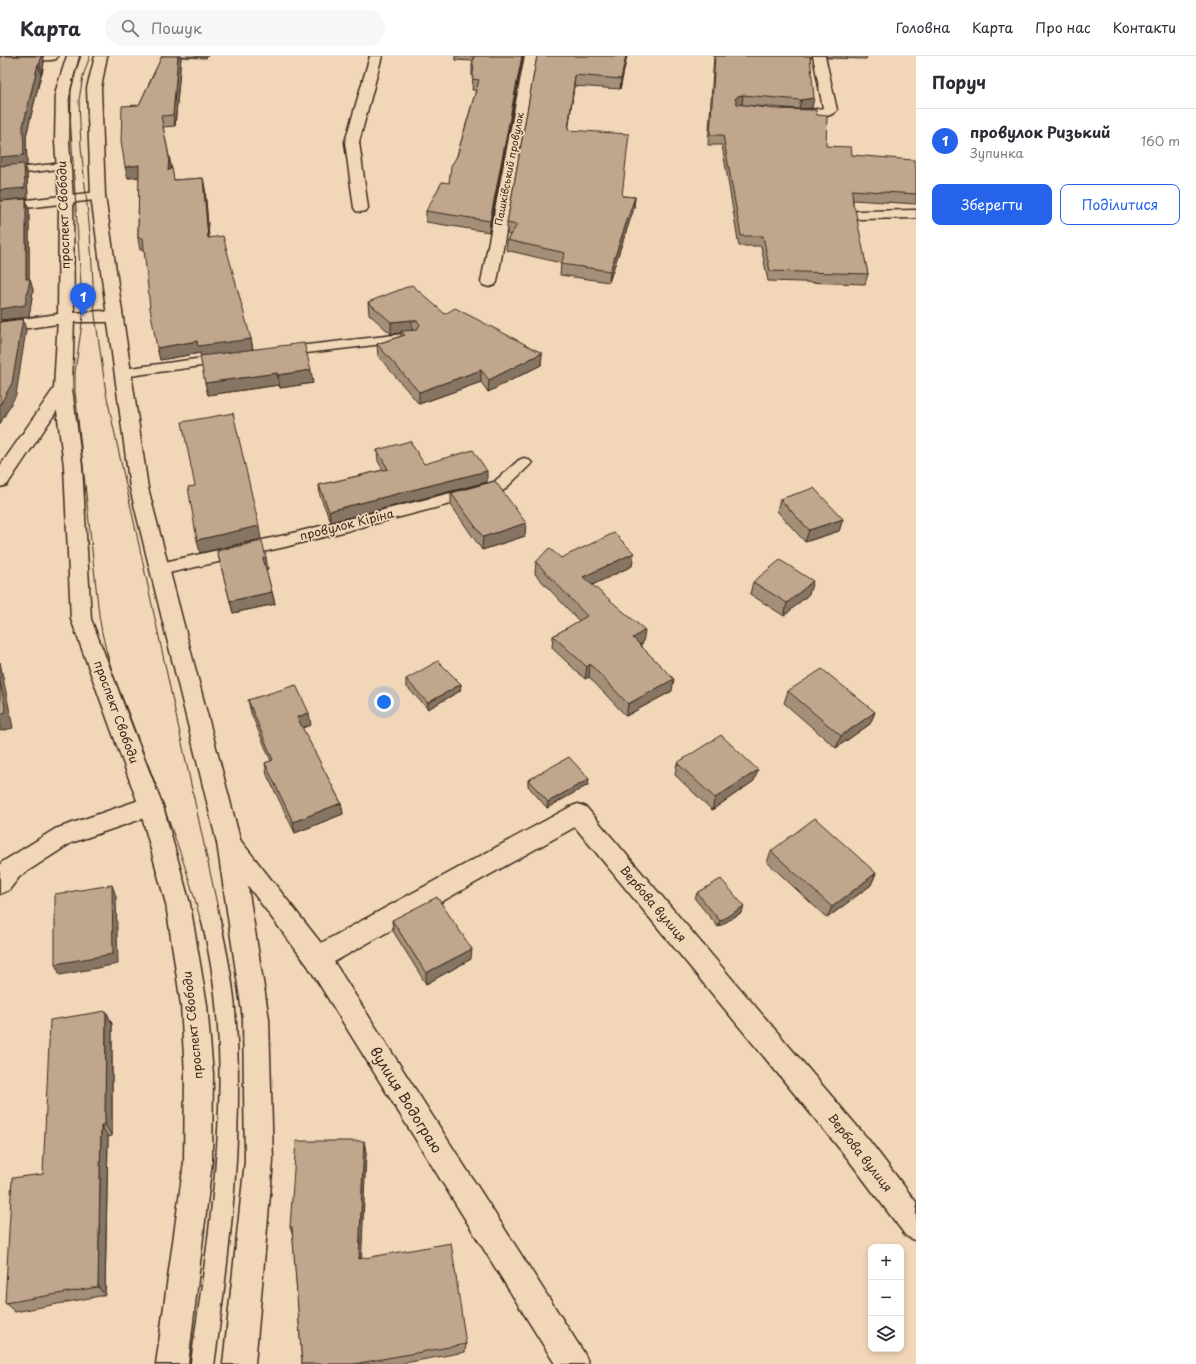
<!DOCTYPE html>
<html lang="uk">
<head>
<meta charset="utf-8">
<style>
	body { margin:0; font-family:"Playpen Sans",sans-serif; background:#f7f7f7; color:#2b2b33 }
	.controls { position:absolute; right:12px; bottom:12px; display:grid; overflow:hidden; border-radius:8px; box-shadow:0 2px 6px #0003 }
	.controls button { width:36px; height:36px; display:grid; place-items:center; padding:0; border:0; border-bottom:1px solid #e1e1e2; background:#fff; color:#2b2b33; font:20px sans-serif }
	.you { position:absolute; left:384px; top:646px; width:14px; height:14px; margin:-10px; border:3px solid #fff; border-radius:50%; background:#1a73e8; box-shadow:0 0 0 6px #1a73e833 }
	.badge { display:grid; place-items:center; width:26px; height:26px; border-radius:50%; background:#2563eb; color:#fff; font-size:13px; font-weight:700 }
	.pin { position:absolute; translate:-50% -33px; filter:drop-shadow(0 1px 2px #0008) }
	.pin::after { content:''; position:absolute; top:21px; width:14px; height:12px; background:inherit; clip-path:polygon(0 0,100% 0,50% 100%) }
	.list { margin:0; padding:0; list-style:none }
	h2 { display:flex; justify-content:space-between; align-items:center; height:52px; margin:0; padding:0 16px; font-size:17px }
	h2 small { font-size:13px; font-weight:400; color:#7c7c81 }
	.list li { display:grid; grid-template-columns:26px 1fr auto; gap:12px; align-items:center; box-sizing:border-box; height:64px; padding:0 16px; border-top:1px solid #e1e1e2 }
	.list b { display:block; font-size:15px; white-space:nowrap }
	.list p { margin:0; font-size:13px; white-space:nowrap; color:#7c7c81 }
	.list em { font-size:13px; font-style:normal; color:#7c7c81 }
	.actions { display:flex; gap:8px; padding:12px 16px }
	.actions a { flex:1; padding:9px 0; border:1px solid #2563eb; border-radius:8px; text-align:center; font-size:14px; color:#2563eb }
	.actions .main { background:#2563eb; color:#fff }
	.icon { flex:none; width:22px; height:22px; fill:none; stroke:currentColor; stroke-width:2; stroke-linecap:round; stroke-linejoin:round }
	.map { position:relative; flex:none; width:916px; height:1308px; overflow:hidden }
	header { display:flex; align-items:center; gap:24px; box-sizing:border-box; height:56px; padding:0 20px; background:#fff; border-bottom:1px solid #e1e1e2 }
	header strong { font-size:19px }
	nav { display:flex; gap:22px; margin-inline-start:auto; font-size:14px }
	.search { width:280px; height:36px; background:#f7f7f7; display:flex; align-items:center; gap:10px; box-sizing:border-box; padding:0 14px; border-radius:22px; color:#7c7c81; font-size:15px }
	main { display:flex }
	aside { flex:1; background:#fff }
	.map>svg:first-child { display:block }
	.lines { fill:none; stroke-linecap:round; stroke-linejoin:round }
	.service-casing { stroke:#3b2a1e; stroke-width:3 }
	.minor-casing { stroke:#3b2a1e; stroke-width:3 }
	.tertiary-casing { stroke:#3b2a1e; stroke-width:3 }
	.service { fill:#f1d6b8; fill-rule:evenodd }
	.minor { fill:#f1d6b8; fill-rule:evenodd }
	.tertiary { fill:#f1d6b8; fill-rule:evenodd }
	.tram-far1 { stroke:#3b2a1e; stroke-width:1 }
	.tram { stroke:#3b2a1e; stroke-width:1.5 }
	.wall { fill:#a48f79; stroke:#3b2a1e }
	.shaded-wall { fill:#867463; stroke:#3b2a1e }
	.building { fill:#bfa68d; stroke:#3b2a1e }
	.labels { text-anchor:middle; stroke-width:3.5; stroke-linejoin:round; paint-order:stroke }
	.far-street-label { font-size:10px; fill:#3b2a1e; stroke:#f1d6b8 }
	.street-label { font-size:12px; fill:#3b2a1e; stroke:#f1d6b8 }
	.near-street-label { font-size:14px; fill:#3b2a1e; stroke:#f1d6b8 }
</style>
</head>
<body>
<header>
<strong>Карта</strong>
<div class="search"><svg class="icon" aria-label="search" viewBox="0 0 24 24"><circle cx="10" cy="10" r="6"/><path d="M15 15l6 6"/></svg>Пошук</div>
<nav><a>Головна</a><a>Карта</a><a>Про нас</a><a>Контакти</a></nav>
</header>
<main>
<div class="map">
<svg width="916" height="1308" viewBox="0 0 916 1308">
	<rect width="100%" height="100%" fill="#f1d6b8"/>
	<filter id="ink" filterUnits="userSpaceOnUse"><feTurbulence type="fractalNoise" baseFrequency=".025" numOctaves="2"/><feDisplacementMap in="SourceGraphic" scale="8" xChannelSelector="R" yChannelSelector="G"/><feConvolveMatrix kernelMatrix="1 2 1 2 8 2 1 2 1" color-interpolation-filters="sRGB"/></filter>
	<g filter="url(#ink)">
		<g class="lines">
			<defs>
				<g id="service">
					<polygon points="63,107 67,108 69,110 67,112 0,120 0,114"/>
					<polygon points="412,277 417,278 419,281 417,284 281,300 276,299 274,296 276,293 281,292"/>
					<polygon points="225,299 230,300 232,303 230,306 123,321 118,320 116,317 118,314 123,313"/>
					<polygon points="524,402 529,404 532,407 504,434 285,491 160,519 154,517 152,513 154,509 160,507 285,479 494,426 519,404"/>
				</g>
				<g id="minor">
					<polygon points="0,0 58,0 56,3 52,4 0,6"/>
					<polygon points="370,0 382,0 359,86 368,152 366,155 361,156 356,155 354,152 345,86"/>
					<polygon points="525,0 537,0 497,226 495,229 489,231 483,229 481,226"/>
					<path d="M813,0h12l12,54c-8,11 -44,9 -56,6l-2,-3 2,-3c14,-3 28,2 42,-2z"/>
					<polygon points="98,136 103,137 105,140 103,143 0,155 0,147"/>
					<polygon points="916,154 916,162 859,163 854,162 852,159 854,156 859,155"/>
					<polygon points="101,255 121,258 123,261 121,264 115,266 72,266 0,276 0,266 58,258"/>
					<polygon points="63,327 69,328 72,332 7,429 0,431 0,410 57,328"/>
					<polygon points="151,740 159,743 163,750 159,757 71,787 20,820 9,834 0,838 0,809 2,806 55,773"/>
					<polygon points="578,748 586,751 868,1083 916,1146 916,1185 906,1180 848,1103 575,771 334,906 584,1297 589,1308 555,1308 308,910 221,794 217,787 221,780 229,777 237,780 321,887 570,751"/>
				</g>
				<g id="tertiary">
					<polygon points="67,0 79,0 70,34 69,86 73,143 74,262 72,332 82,410 91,563 163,750 190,848 207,949 213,1018 212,1106 188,1308 156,1308 184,1106 185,1018 181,949 166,848 139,750 71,563 64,410 54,332 58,262 59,143 55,86 56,34"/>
					<polygon points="95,0 107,0 101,32 105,140 148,432 241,787 269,963 273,1105 255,1308 223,1308 245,1105 243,963 217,787 130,432 91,140 87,32"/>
				</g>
			</defs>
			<!-- service casing -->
			<use href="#service" class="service-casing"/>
			<!-- minor casing -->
			<use href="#minor" class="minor-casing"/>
			<!-- tertiary casing -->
			<use href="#tertiary" class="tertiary-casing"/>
			<!-- service -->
			<use href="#service" class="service"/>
			<!-- minor -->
			<use href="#minor" class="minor"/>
			<!-- tertiary -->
			<use href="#tertiary" class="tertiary"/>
			<!-- tram-far1 -->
			<g class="tram-far1">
				<path d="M81,0l-7,20 -5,24 14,216 -8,56v19l24,224c6,45 25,89 41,131 22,57 45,113 60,172"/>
				<polyline points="90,0 83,20 79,44 81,91 90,177 95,259 106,337 220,862"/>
			</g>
			<!-- tram -->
			<g class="tram">
				<path d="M190,1308c20,-143 48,-305 10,-447"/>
				<path d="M215,1308c16,-116 30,-234 21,-351 -2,-32 -9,-65 -16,-96"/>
			</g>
		</g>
		<!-- wall -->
		<g class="wall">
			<polygon points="0,0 43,0 44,6 42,18 41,19 26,80 27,110 24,110 27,118 28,142 7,145 26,143 29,154 29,223 33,234 29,261 0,264"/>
			<polygon points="162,0 208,0 206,2 181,1 175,70 163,71 174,124 203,122 205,133 209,182 251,283 253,293 313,327 280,332 279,329 208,339 200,297 160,304 144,194 140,194 138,182 139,121 128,122 139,49"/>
			<polygon points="455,0 523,0 489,176 426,166 426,155 449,127 476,34 472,34 473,20 472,20 472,10 473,5 455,4"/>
			<polygon points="537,0 627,0 620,33 574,30 568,74 622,140 635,141 634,152 609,226 560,219 561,207 506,194 507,184 510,179 507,178 507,167"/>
			<polygon points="714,0 812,0 812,2 810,2 812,52 799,53 741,49 817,59 826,90 852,99 916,112 916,148 853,144 853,150 868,218 865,228 768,225 761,190 739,190 722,89 708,89"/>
			<polygon points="826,0 867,0 866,3 827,2"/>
			<polygon points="368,246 445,258 542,297 541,309 488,336 481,326 419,348 378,300 377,288 401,280 401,277 391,278 369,258"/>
			<polygon points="377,394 424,408 487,426 331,466 320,440 319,429 383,414 378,405"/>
			<polygon points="451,437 525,480 482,494 451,449"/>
			<polygon points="780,443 843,463 839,475 805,486 777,455"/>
			<polygon points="217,495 268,513 266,514 272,536 275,548 233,557"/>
			<polygon points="634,497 632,510 592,529 643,587 640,589 672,635 626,660 589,621 585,623 552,592 553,580 579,565 535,518 536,506 561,502"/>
			<polygon points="753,526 809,538 784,560 750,538"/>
			<polygon points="406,623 461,628 460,635 428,653 406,630"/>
			<polygon points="788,635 875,656 870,668 836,692 784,647"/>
			<polygon points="248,644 311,669 302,672 341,747 343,758 295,777 267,719 265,707 271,705 251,657"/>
			<polygon points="677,707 754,725 712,754 675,719"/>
			<polygon points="528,724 588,729 547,752 528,730"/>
			<polygon points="771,795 876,817 871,829 827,862 767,806"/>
			<polygon points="697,837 742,856 718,871 695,843"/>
			<polygon points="392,864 471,903 426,928 393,875"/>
			<polygon points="106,955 112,968 112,1080 108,1081 105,1239 15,1256 5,1247 43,1118"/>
			<polygon points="364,1085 366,1097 361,1202 466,1288 465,1296 399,1308 302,1308 293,1180 290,1171"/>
		</g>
		<!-- shaded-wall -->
		<g class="shaded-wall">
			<polygon points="41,0 43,0 44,6 42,18 40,8"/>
			<polygon points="178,0 181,0 181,1 175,70 173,59"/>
			<polygon points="522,0 523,0 489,176 490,165"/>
			<polygon points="626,0 627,0 620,33 621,23"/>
			<polygon points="38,8 41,19 26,80 27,110 24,110 27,118 28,142 0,145 0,101 23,70"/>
			<polygon points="575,19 574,30 567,84 568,74"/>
			<polygon points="743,39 742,49 737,50 735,43 738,40"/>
			<polygon points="814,42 812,52 799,53 801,44"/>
			<polygon points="169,101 171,112 168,115"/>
			<polygon points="139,109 142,121 128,122 125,111"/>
			<polygon points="203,122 205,133 210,193 208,182"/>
			<polygon points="635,141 634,152 609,226 610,215"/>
			<polygon points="26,143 29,154 29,225 30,223 33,234 29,261 0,264 0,253 26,223"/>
			<polygon points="23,263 26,274 16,339 0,368 0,349"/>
			<polygon points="412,264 412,276 401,275 401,277 391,278 391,266"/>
			<polygon points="251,283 253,295 201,302 200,297 160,304 157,292 197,285"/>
			<polygon points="542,297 541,309 488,336 489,324"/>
			<polygon points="311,314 313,327 280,332 278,319"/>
			<polygon points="481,314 481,326 419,348 419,336"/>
			<polygon points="277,317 279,329 208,339 205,327"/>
			<polygon points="487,415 487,426 331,466 329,455"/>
			<polygon points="843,463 839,475 805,486 809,474"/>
			<polygon points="526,467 525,480 482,494 483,481"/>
			<polygon points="259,470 261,483 200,497 197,484"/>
			<polygon points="634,497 632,510 582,534 583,521"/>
			<polygon points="266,501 268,513 265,514 263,502"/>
			<polygon points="813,525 809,538 784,560 787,547"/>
			<polygon points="272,536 275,548 233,557 230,545"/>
			<polygon points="645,574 643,587 631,594 633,582"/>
			<polygon points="0,606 13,672 0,675"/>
			<polygon points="590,608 589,621 585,623 587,611"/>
			<polygon points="674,623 672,635 626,660 628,648"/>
			<polygon points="461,628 460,635 428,653 428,647"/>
			<polygon points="875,656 870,668 836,692 841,680"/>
			<polygon points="309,657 311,669 299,673 297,661"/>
			<polygon points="758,714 754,725 712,754 715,742"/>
			<polygon points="589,723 588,729 547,752 548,746"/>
			<polygon points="341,747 343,758 295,777 293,766"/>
			<polygon points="876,817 871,829 827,862 832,851"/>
			<polygon points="112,829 116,840 118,908 60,919 55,908"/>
			<polygon points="744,850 742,856 718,871 720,865"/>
			<polygon points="472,893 471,903 426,928 426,917"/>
			<polygon points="106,955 112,968 112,1080 105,1069"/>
			<polygon points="101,1069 108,1081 105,1239 98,1231"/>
			<polygon points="364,1085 366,1097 361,1212 359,1203"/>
		</g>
		<!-- building -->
		<g class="building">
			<polygon points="0,0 41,0 40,8 38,8 23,70 24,99 0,101"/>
			<polygon points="162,0 178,0 173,59 161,60 169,101 168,115 172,112 174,124 203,122 208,182 223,180 251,283 198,290 197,285 157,292 150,252 143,182 138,182 139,109 125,111 121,85 122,50 139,49"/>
			<polygon points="474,0 522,0 490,165 426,155 442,126 449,127 451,110 457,100 479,24 472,23 474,10 472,10"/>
			<polygon points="537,0 626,0 621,23 575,19 568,74 629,78 622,140 635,141 610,215 561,208 565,197 507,184 517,169 507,167"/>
			<polygon points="715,0 810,0 814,42 801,44 743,39 738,40 735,43 737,48 775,53 816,54 817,59 827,60 826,90 851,91 852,99 914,104 916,112 916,138 852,134 853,150 855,153 868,218 770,215 763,180 741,180 723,79 710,79"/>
			<polygon points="24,108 25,132 0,134 0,110"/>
			<polygon points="26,143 26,223 30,223 25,249 0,253 0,145"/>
			<polygon points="412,229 445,258 455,252 542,297 489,324 481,314 419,336 377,288 405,279 401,275 417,274 420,268 417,265 412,264 391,266 368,246"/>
			<polygon points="23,263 12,327 0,349 0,266"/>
			<polygon points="304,287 311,314 278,319 277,317 205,327 200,300"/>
			<polygon points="233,357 259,470 197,484 188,431 195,430 182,366"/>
			<polygon points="410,385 424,408 473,394 487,415 329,455 319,429 388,413 377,394"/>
			<polygon points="495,425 526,467 483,481 451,437"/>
			<polygon points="814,432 843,463 809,474 780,443"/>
			<polygon points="614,477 634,497 583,521 645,574 633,582 674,623 628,648 590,608 587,611 553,580 587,560 536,506 549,492 561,502"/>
			<polygon points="262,485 266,501 263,502 272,536 230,545 217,495"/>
			<polygon points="780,504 813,525 787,547 753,526"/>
			<polygon points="438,605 461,628 428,647 406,623"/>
			<polygon points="822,613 875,656 841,680 788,635"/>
			<polygon points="0,626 6,656 0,658"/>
			<polygon points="296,629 309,657 297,661 341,747 293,766 265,707 273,704 248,644"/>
			<polygon points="721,679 758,714 715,742 677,707"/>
			<polygon points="569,701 589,723 548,746 528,724"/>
			<polygon points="815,762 876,817 832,851 771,795"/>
			<polygon points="721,823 744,850 720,865 697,837"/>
			<polygon points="112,829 113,898 55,908 55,838"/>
			<polygon points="437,841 472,893 426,917 392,864"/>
			<polygon points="106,955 105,1069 101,1069 98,1231 5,1247 12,1122 43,1118 50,964"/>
			<polygon points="296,1085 364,1085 359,1203 451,1187 466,1288 354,1308 302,1308 292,1171 290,1171"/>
		</g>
	</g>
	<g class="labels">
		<!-- far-street labels -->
		<g class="far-street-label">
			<text transform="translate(509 113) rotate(-79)" y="4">Пашківський провулок</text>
		</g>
		<!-- street labels -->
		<g class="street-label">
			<text transform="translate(64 159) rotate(-92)" y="4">проспект Свободи</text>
			<text transform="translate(347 469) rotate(-14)" y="4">провулок Кіріна</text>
			<text transform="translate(116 656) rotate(70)" y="4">проспект Свободи</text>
			<text transform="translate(653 848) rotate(50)" y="4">Вербова вулиця</text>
			<text transform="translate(193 969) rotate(-96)" y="4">проспект Свободи</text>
			<text transform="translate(860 1097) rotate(52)" y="4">Вербова вулиця</text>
		</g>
		<!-- near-street labels -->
		<g class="near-street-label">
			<text transform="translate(406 1044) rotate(58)" y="5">вулиця Водограю</text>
		</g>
	</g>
</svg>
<div class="controls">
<button>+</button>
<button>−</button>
<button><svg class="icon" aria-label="layers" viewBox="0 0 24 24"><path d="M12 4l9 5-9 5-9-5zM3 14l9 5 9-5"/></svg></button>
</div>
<div class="you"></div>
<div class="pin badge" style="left:83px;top:260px">1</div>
</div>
<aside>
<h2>Поруч<small></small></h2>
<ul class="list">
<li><span class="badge">1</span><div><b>провулок Ризький</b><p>Зупинка</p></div><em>160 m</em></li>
</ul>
<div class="actions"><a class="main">Зберегти</a><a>Поділитися</a></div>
</aside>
</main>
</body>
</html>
